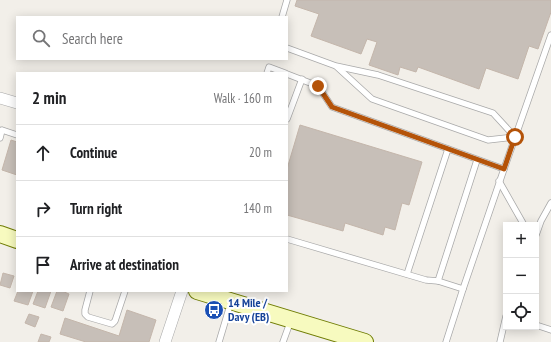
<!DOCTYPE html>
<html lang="en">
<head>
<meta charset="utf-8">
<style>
	body { margin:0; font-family:"PT Sans Narrow",sans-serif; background:#f6f6f6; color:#202124 }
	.controls { position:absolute; right:12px; bottom:12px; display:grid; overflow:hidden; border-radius:0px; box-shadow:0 2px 10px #0003 }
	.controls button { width:36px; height:36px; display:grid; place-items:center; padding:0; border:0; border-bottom:1px solid #e0e0e0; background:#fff; color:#202124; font:20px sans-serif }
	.stop { position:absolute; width:12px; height:12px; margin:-9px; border:3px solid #b45309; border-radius:50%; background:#fff }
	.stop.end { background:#b45309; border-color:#fff; box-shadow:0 1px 4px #0008 }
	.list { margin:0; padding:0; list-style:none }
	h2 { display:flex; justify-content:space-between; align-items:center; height:52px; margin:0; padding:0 16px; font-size:17px }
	h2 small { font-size:13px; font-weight:400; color:#757577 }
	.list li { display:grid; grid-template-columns:26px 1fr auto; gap:12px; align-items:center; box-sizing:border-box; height:56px; padding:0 16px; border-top:1px solid #e0e0e0 }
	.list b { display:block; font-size:15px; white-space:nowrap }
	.list em { font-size:13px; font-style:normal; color:#757577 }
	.icon { flex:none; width:22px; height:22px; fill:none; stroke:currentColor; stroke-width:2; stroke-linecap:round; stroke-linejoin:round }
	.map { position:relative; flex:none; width:551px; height:342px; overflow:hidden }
	.search { position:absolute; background:#fff; box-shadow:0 2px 10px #0003; left:16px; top:16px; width:272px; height:44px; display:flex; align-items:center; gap:10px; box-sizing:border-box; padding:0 14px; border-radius:0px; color:#757577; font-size:15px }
	.panel { position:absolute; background:#fff; box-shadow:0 2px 10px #0003; left:16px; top:72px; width:272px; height:220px; border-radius:0px }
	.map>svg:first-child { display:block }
	.building { fill:#c7bfb8; stroke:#c4b6ab }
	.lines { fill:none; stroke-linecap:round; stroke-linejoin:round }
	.lane-casing { stroke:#a9a9a9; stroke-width:7 }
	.street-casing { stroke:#a9a9a9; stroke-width:12 }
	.secondary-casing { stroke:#707d05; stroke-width:18 }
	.lane { stroke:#fff; stroke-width:5.5 }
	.street { stroke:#fff; stroke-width:11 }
	.secondary { stroke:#f7fabf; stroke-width:16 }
	.route { stroke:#b45309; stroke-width:5 }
	.labels { text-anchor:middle; stroke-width:4; stroke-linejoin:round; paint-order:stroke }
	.transit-label { font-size:12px; font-weight:bold; fill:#164399; stroke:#fff; text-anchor:start }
</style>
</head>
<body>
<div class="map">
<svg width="551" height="342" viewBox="0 0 551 342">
	<rect width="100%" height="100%" fill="#f2efe9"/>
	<!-- building -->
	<g class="building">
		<polygon points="297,0 551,0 551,12 538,49 529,46 518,79 486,68 479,89 418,67 416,72 400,67 398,75 369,65 377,42 367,39 361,54 311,36 319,14 295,6"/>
		<polygon points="300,125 422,162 409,205 402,203 395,230 385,227 383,235 345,223 343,231 287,215 287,169"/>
		<polygon points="11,140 17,142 17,175 2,170"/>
		<polygon points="3,273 14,276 10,288 0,285"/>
		<polygon points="18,291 33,291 28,305 14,301"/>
		<polygon points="38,291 51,291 45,308 33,304"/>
		<polygon points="57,291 62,291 69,294 63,311 51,307"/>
		<polygon points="127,310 156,320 149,342 86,342 60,334 65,318 119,336"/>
		<polygon points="29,314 39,317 35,327 25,323"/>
		<polygon points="41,334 51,337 49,342 38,342"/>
	</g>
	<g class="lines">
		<defs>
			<g id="lane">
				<polyline points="282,17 287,0"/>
				<polyline points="287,48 336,66 378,75 493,113 515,137"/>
				<polyline points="337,67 372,99 488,140 515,137"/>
				<polyline points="267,73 269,67 285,73"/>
				<polyline points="287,74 318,86 332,107 504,169 463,289 446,342"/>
				<polyline points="287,119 302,79"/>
				<polyline points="0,138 2,130 17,135"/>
				<polyline points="504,169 551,35"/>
				<polyline points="499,181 524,225"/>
				<polyline points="536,235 541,221 551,203"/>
				<polyline points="287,239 426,280 438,281 463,289"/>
				<polyline points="407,274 448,149"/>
				<polyline points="438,281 477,160"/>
				<polyline points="90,291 85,310 85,314 88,317 112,324 115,321 125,291"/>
				<polyline points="536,325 551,330"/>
				<polyline points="219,342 231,302"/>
				<polyline points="283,342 291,320"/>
				<polyline points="500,342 506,316"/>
			</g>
			<g id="street">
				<polyline points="0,98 17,103"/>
				<polyline points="165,342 182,291"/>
			</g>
			<g id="secondary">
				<polyline points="0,234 17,240"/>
				<polyline points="197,291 365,342"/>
			</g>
		</defs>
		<!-- lane casing -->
		<use href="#lane" class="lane-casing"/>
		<!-- street casing -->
		<use href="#street" class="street-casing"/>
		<!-- secondary casing -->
		<use href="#secondary" class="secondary-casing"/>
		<!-- lane -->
		<use href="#lane" class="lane"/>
		<!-- street -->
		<use href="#street" class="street"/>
		<!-- secondary -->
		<use href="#secondary" class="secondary"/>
	</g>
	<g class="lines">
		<!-- route -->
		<polyline class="route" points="318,86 332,107 504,169 515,137"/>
	</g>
	<!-- icons -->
	<defs>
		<symbol id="bus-disc" viewBox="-11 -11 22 22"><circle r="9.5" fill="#1a4fb4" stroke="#fff"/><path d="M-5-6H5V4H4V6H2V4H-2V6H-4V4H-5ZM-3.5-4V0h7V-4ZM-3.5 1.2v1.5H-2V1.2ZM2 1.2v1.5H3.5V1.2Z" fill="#fff"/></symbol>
	</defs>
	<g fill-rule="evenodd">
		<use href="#bus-disc" x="203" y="299" width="22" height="22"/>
	</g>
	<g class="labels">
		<!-- transit labels -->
		<g class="transit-label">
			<text x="228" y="307">14 Mile /<tspan x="228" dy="14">Davy (EB)</tspan></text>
		</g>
	</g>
</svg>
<div class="controls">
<button>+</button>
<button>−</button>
<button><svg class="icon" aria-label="locate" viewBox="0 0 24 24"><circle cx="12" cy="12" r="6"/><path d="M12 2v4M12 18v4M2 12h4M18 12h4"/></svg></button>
</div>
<div class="stop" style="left:515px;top:137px"></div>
<div class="stop end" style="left:318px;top:86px"></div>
<div class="search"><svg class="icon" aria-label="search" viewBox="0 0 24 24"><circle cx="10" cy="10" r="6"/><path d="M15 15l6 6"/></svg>Search here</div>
<section class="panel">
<h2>2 min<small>Walk · 160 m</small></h2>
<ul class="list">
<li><svg class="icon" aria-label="ahead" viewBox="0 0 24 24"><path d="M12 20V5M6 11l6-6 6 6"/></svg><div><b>Continue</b></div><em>20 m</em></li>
<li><svg class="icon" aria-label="right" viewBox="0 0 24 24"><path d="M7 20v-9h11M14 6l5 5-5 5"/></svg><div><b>Turn right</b></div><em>140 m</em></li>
<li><svg class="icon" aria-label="arrive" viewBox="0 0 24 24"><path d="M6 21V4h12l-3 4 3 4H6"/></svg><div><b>Arrive at destination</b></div></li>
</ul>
</section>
</div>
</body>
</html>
